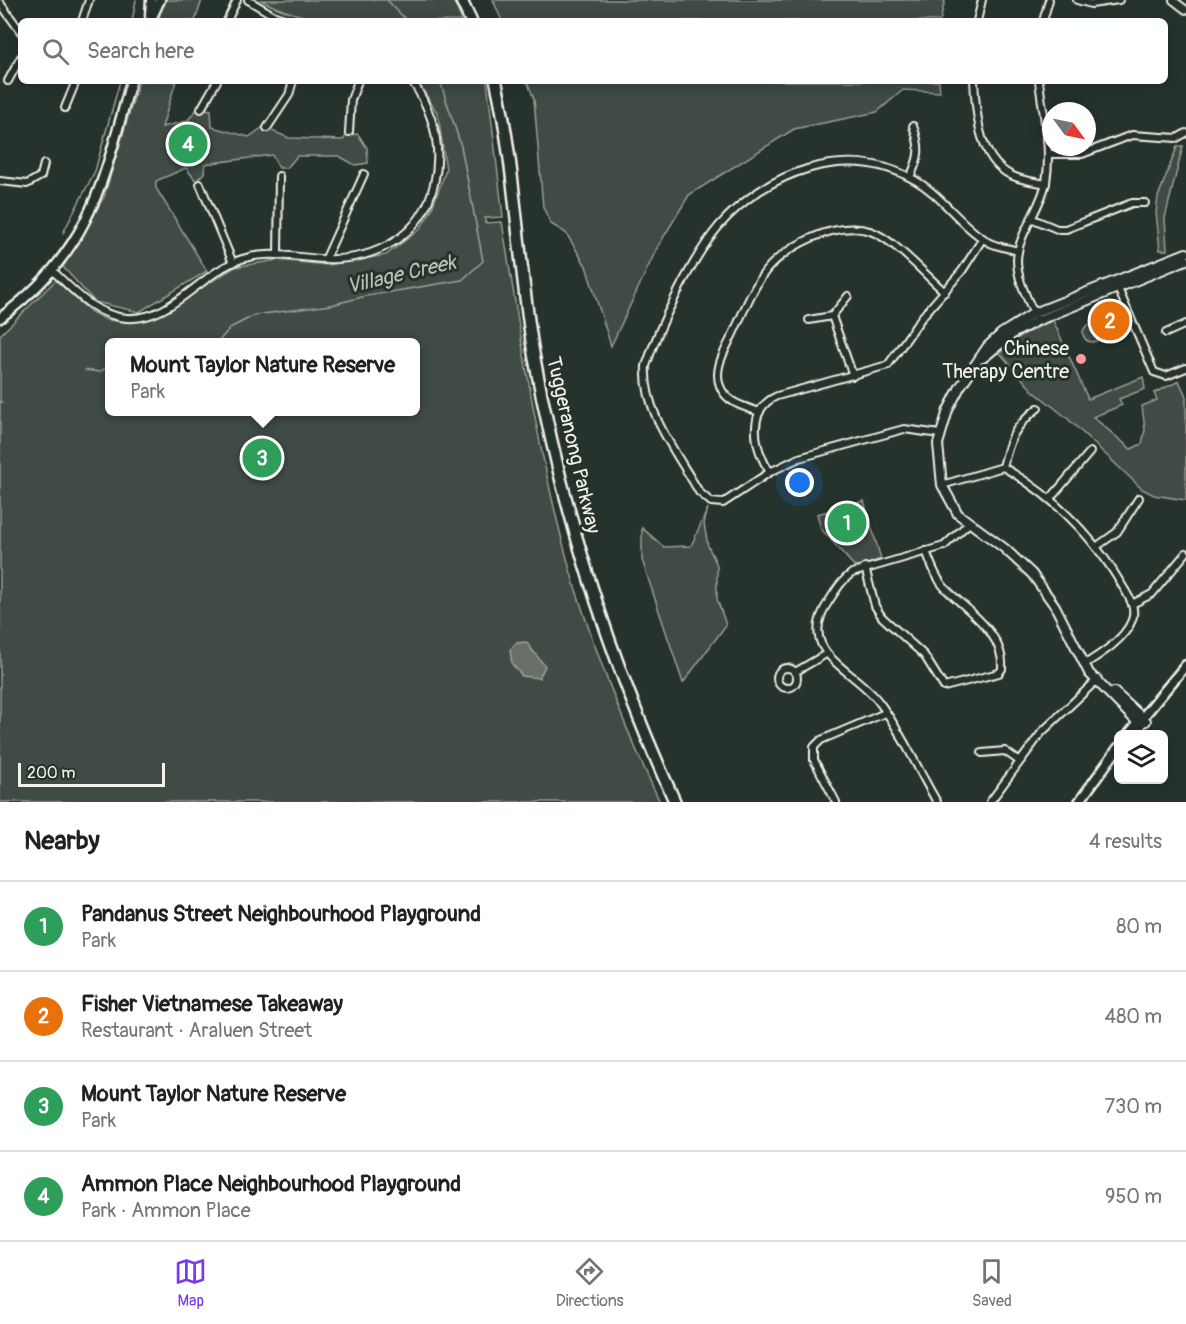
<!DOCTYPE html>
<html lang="en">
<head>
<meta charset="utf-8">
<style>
	body { margin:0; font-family:Pangolin,sans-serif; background:#f6f6f6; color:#202124 }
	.controls { position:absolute; right:18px; bottom:18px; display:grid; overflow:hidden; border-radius:9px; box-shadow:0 3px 15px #0003 }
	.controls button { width:54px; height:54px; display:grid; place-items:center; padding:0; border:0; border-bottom:2px solid #e0e0e0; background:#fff; color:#202124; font:30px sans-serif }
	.compass { position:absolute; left:1042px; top:102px; width:54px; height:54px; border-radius:50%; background:#fff; box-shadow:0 3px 15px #0003; rotate:123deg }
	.scale { position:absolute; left:18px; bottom:15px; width:147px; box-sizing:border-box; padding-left:6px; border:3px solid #f4f1e8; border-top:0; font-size:16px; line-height:21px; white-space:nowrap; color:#f4f1e8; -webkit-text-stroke:4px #26332d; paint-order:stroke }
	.you { position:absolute; left:800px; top:483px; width:21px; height:21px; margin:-15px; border:4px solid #fff; border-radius:50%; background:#1a73e8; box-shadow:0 0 0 9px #1a73e833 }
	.badge { display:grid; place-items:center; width:39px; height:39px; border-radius:50%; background:#7c3aed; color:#fff; font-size:20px; font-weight:700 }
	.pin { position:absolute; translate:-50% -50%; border:3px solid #fff; box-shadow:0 2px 6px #0006 }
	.popup { position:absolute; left:105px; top:338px; width:315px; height:78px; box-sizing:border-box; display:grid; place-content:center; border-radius:9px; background:#fff; filter:drop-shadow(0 2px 4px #0005); font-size:20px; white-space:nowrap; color:#757577 }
	.popup b { font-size:22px; color:#202124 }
	.popup::after { content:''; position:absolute; left:50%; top:100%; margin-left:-12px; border:12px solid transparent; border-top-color:#fff }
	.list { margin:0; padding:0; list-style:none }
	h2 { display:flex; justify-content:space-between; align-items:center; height:78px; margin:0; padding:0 24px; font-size:26px }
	h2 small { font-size:20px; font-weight:400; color:#757577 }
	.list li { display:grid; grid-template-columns:39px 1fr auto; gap:18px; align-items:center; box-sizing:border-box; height:90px; padding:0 24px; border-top:2px solid #e0e0e0 }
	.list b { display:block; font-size:22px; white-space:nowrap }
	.list p { margin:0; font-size:20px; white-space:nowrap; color:#757577 }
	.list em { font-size:20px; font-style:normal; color:#757577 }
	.icon { flex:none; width:33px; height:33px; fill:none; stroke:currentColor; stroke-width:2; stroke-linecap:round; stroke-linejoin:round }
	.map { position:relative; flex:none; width:1186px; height:802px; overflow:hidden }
	.search { position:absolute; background:#fff; box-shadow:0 3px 15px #0003; left:18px; right:18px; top:18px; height:66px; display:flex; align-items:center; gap:15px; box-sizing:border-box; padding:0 21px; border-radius:9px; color:#757577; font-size:22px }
	.sheet { height:438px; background:#fff }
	nav { display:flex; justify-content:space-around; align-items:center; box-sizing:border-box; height:84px; border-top:2px solid #e0e0e0; background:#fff; font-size:16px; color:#757577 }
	nav a { display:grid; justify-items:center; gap:3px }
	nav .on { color:#7c3aed }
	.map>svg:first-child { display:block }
	.green { fill:#414b45; stroke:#9a9e96; stroke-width:1.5; fill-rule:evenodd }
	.water { fill:#676f68; stroke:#9fa39b; stroke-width:1.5 }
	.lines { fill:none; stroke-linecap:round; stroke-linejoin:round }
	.stream { stroke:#9fa39b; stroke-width:1.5 }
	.minor-casing { stroke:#f4f1e8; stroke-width:10 }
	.tertiary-casing { stroke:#f4f1e8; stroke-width:12 }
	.secondary-casing { stroke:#f4f1e8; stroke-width:13 }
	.motorway-casing { stroke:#f4f1e8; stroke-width:15 }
	.minor { stroke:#26332d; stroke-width:6 }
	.tertiary { stroke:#26332d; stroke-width:8 }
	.secondary { stroke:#26332d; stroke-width:8 }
	.motorway { stroke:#26332d; stroke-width:10 }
	.poi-dot { fill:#ff9aa2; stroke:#26332d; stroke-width:2 }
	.labels { text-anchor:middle; stroke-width:6; stroke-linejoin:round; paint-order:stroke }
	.poi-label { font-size:20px; fill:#f4f1e8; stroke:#26332d; text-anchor:end }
	.street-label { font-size:20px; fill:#f4f1e8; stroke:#26332d }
	.water-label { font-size:21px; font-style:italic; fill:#bcbdb5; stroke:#26332d }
</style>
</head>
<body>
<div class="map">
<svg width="1186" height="802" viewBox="0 0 1186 802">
	<rect width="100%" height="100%" fill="#26332d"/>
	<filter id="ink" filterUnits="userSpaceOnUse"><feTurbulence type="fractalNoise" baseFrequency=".0167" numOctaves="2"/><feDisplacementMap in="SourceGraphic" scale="12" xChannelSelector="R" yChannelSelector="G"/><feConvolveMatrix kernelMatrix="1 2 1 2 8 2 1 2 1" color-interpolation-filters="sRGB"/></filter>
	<g filter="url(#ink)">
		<!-- green -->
		<g class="green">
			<polygon points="164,0 202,0 195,21 158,21"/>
			<path d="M261,0h192l9,21c-65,0 -143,12 -201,-21z"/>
			<polygon points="493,0 945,0 940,21 502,21"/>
			<polygon points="139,81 176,81 162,127 187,121 198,108 211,110 212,127 249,137 263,127 289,138 343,140 347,135 358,134 367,148 368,163 355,165 339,156 297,156 287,168 279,168 272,155 205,164 204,173 196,181 186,168 156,181 156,188 207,271 139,312 95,302 63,267 104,197"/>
			<path d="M417,81h70l16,136 -18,1v5l17,-1c20,121 38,247 73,365 23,73 52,146 85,215h-660v-467l56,-55 35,32 16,8 18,2 17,-2 20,-8 73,-45 42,-7 51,5 58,-10 34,-26 11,-18 15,-41 -8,-56zM109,342h306v70h-306z"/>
			<polygon points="527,81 939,81 940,92 903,90 877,112 794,129 689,195 657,248 611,346 586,266 566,233 551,224 543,207 534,99"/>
			<polygon points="1183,146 1165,218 1167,250 1160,250 1156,212 1158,197 1177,147"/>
			<polygon points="1053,320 1088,399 1143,377 1145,389 1119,399 1122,405 1093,417 1131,449 1142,444 1145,430 1142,406 1157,400 1154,393 1179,381 1186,396 1186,500 1154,495 1142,489 1067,418 1032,390 1000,353 1022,335"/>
			<circle cx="1092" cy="333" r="9"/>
			<polygon points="864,501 881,559 856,568 821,529 817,514"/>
			<polygon points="708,508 704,524 708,546 717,565 717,599 726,625 683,683 642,560 642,528 664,547 691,546"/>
		</g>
		<!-- water -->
		<polygon class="water" points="526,642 545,666 539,678 522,676 512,664 510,650 516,643"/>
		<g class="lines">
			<!-- stream -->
			<g class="stream">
				<polyline points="387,0 407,21"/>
				<polyline points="132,21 136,0"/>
				<polyline points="63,233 95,171 120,81"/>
				<path d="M136,342c24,-8 43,-3 67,0"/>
				<polyline points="218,342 230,328 255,315 331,305 366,296 462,280 483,261 461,146 440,81"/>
				<polyline points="85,370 100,372 109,365"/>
				<polyline points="0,402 2,402"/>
			</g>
			<defs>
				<g id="minor">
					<polyline points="248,0 275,16 291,21"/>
					<polyline points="1077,0 1091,4 1119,0"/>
					<polyline points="1173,0 1186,10"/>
					<polyline points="0,3 21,32"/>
					<polyline points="82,21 89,0"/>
					<polyline points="227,21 237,0"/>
					<polyline points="977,21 982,0"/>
					<polyline points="1043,21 1049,0"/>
					<polyline points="8,81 21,57"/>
					<path d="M974,81c2,34 5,85 44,97 9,3 19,4 28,6"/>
					<polyline points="65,108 76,81"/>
					<polyline points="201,109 217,81"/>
					<polyline points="267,128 289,95 293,81"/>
					<polyline points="349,132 351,100 358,81"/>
					<polyline points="1049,154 1082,154 1132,135 1177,138 1186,133"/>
					<path d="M910,177c10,-20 11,-30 3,-51"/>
					<polyline points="0,181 27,184 41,176 44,164"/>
					<polyline points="200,184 233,263"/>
					<polyline points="1033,219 1057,229 1066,229 1132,203 1145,203"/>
					<polyline points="278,254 279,176"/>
					<polyline points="325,260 364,174"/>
					<path d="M52,270c21,20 43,46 75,48 45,3 74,-46 115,-59 28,-9 53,-1 82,0 50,2 98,-22 110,-75 9,-37 -1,-72 -22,-103"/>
					<polyline points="1117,286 1154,372 1166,376 1186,368"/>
					<polyline points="832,316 853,376"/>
					<polyline points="809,320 832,316 848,296"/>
					<path d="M1037,321c-8,-20 -20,-40 -20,-61 1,-27 24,-51 29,-78 6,-35 -3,-66 -7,-101"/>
					<polyline points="1166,333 1186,324"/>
					<path d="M760,412c-15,-5 -34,-9 -40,-26 -7,-18 6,-37 13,-52 9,-19 17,-40 29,-58 19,-29 74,-56 108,-45 24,8 55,44 75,61"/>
					<path d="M940,434l-36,-5 -105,29 -29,14 -47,31 -12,-1 -12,-10c-22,-39 -56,-80 -53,-126 13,-40 46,-108 73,-140 47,-54 127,-83 192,-48 30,15 48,47 77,64 9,5 20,6 30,9"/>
					<path d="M1003,467c7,-29 11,-40 35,-59"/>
					<path d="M770,472c-16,-22 -24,-63 7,-76l111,-31 34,-48 40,-46 21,-33"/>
					<path d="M942,485l61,-18c50,29 88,66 117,115 7,12 17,24 12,38 -7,19 -31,34 -47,44"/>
					<polyline points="1050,499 1090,452"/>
					<polyline points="1096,547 1117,532 1139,498"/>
					<path d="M865,567l10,39 7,11 42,38 20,32 55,-14 3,-4c3,-36 -36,-59 -57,-81 -9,-10 -14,-24 -19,-37"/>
					<polyline points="1132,604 1152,594 1186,553"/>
					<circle cx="787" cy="678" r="10"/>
					<polyline points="795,672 826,654"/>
					<polyline points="982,753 1005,751 1019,761"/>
					<polyline points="836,802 814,760 814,747 821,740 885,713"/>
					<path d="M937,802c-19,-32 -36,-71 -58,-100 -26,-34 -85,-50 -50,-101 7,-11 13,-21 23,-28l92,-27 24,-22"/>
					<polyline points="990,802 1042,732 1098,679"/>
				</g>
				<g id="tertiary">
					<polyline points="983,358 1014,333 1037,321 1186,260"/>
					<polyline points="1114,692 1146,721"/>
					<polyline points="1141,726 1089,673 1055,606 1032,574 1004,548 958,514 942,485 938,444 948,410 960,387 987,347 1002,333 1034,313 1186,253"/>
				</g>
				<g id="secondary">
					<polyline points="150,16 151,0"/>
					<polyline points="150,21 160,0"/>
					<path d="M0,318c91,-67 103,-136 131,-237"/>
					<polyline points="1129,734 1186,665"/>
					<polyline points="1079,802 1118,748"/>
				</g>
				<g id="motorway">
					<polyline points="461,0 471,21"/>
					<path d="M496,81c20,90 22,184 38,275 28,154 76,304 141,446"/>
				</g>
			</defs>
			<!-- minor casing -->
			<use href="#minor" class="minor-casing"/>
			<!-- tertiary casing -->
			<use href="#tertiary" class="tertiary-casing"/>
			<!-- secondary casing -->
			<use href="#secondary" class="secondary-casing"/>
			<!-- motorway casing -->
			<use href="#motorway" class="motorway-casing"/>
			<!-- minor -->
			<use href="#minor" class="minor"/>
			<!-- tertiary -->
			<use href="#tertiary" class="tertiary"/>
			<!-- secondary -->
			<use href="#secondary" class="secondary"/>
			<!-- motorway -->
			<use href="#motorway" class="motorway"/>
		</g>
	</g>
	<!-- markers -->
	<circle class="poi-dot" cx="1081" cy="359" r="6"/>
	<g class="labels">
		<!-- poi labels -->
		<g class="poi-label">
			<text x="1069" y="355">Chinese<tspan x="1069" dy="23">Therapy Centre</tspan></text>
		</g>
		<!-- street labels -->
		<g class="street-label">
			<text transform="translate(574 445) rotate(77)" y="7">Tuggeranong Parkway</text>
		</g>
		<!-- water labels -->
		<g class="water-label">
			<text transform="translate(401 274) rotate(-13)" y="7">Village Creek</text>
		</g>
	</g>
</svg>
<div class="controls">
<button><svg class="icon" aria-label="layers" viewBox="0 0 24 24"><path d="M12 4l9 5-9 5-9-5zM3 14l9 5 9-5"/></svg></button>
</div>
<svg class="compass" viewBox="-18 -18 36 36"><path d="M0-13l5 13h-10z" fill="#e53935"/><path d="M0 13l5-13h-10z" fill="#757577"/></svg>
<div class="scale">200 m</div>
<div class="you"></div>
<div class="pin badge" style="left:847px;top:523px;background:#2e9e5b">1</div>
<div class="pin badge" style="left:1110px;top:321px;background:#e8710a">2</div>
<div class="pin badge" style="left:262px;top:458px;background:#2e9e5b">3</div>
<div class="popup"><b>Mount Taylor Nature Reserve</b>Park</div>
<div class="pin badge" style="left:188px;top:144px;background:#2e9e5b">4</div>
<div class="search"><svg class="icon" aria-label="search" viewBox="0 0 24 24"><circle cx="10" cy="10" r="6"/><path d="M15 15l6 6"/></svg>Search here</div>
</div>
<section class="sheet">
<h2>Nearby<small>4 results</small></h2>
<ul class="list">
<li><span class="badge" style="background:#2e9e5b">1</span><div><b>Pandanus Street Neighbourhood Playground</b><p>Park</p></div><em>80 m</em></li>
<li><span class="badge" style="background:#e8710a">2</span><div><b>Fisher Vietnamese Takeaway</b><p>Restaurant · Araluen Street</p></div><em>480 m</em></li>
<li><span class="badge" style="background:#2e9e5b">3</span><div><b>Mount Taylor Nature Reserve</b><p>Park</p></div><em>730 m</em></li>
<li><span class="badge" style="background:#2e9e5b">4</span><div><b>Ammon Place Neighbourhood Playground</b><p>Park · Ammon Place</p></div><em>950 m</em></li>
</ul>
</section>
<nav>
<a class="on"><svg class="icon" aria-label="map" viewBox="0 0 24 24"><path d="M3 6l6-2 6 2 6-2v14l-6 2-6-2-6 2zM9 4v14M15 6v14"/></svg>Map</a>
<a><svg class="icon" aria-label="directions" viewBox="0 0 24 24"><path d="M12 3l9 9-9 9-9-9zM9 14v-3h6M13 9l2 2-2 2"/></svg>Directions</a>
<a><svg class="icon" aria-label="saved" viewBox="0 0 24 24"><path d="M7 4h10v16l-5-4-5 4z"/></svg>Saved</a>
</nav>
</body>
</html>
